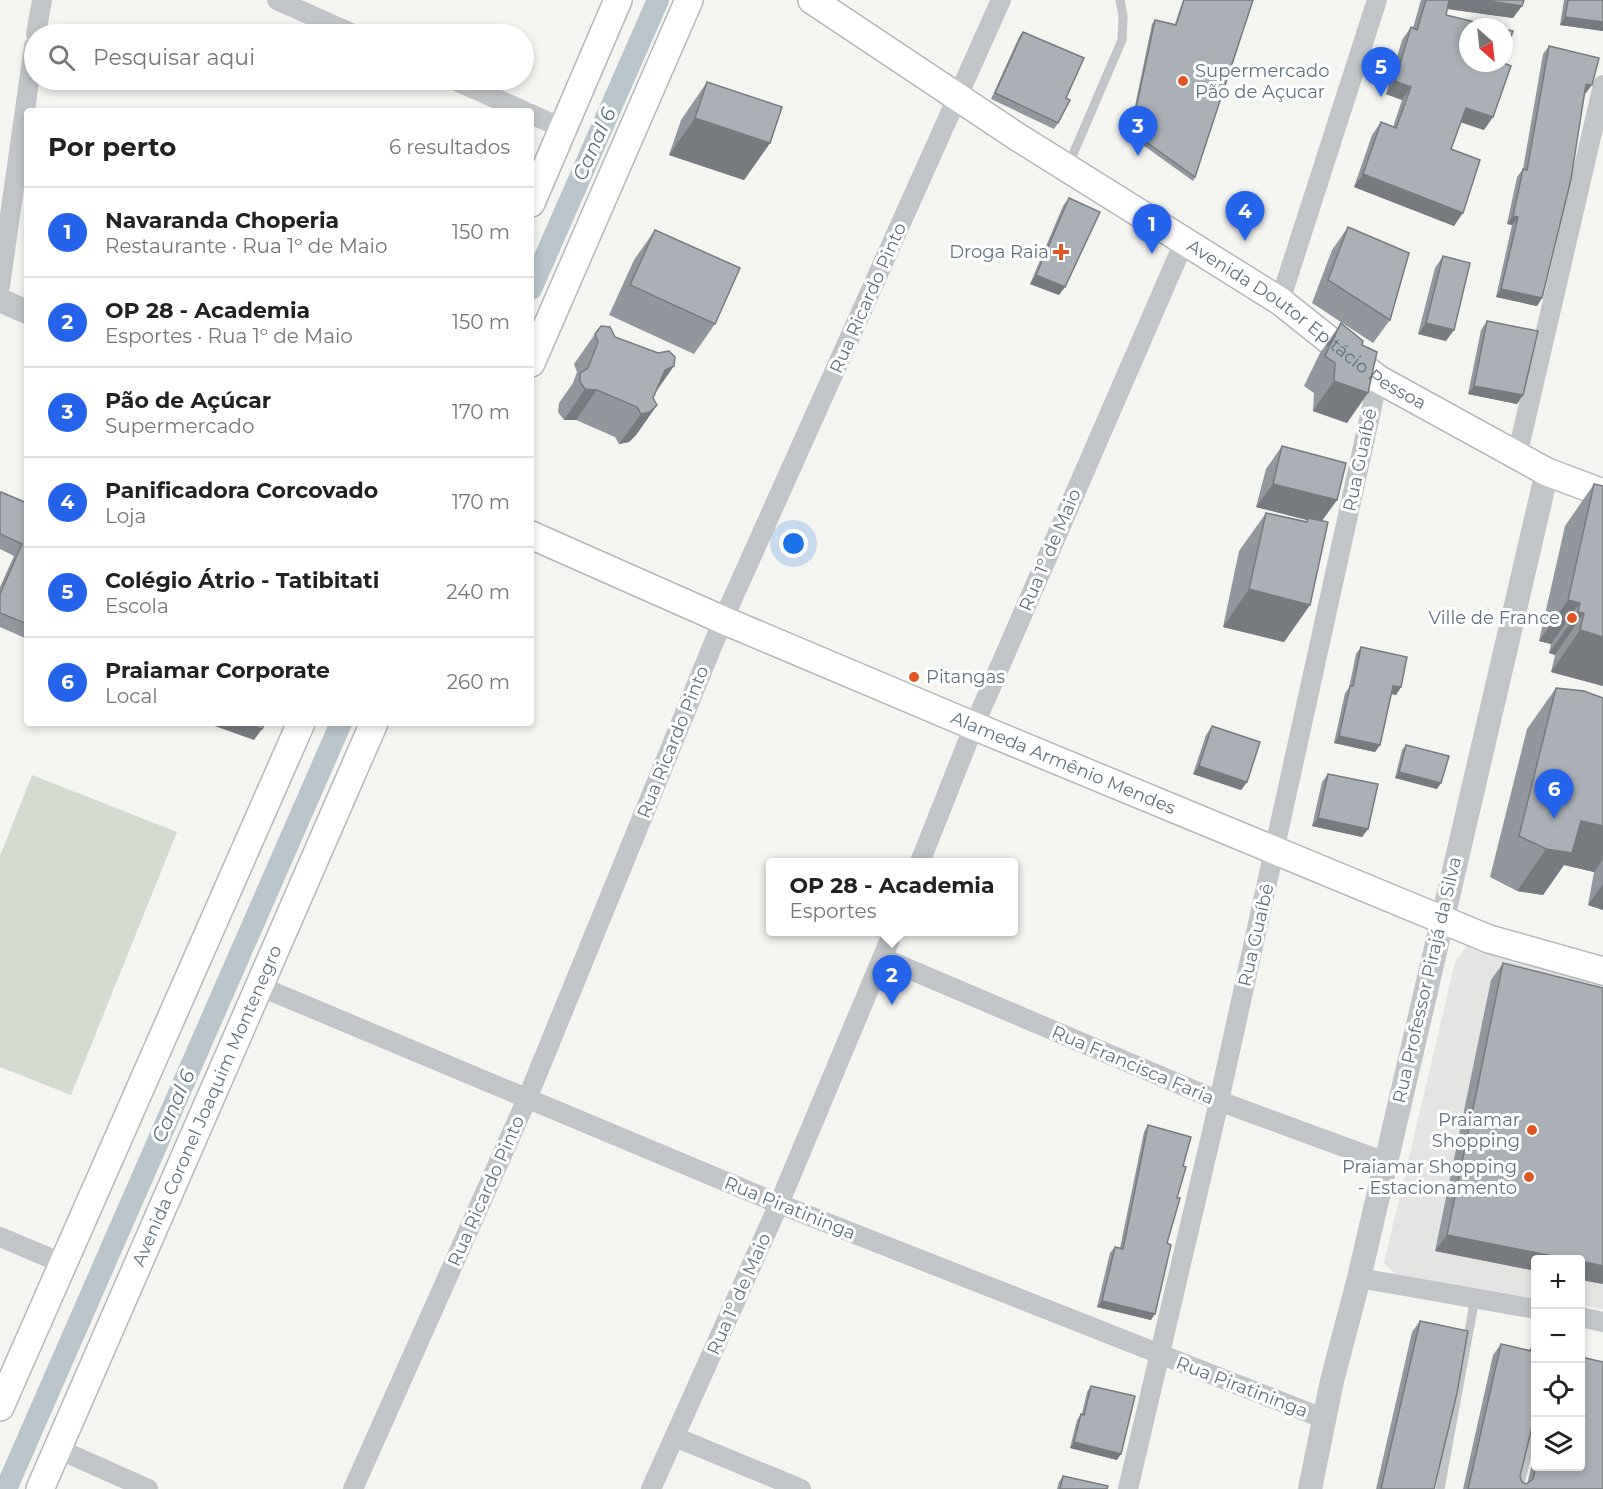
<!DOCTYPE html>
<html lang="pt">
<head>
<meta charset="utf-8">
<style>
	body { margin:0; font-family:Montserrat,sans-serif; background:#f2f2f2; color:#222 }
	.controls { position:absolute; right:18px; bottom:18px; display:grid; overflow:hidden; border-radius:6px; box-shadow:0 3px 9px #0003 }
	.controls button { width:54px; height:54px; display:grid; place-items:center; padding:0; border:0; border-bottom:2px solid #e0e0e0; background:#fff; color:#222; font:30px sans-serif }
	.compass { position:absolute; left:1459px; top:18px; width:54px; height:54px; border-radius:50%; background:#fff; box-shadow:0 3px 9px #0003; rotate:153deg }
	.you { position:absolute; left:794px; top:544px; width:21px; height:21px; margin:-15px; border:4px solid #fff; border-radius:50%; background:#1a73e8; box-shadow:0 0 0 9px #1a73e833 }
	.badge { display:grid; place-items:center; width:39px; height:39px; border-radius:50%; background:#2563eb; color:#fff; font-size:20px; font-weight:700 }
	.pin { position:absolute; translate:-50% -50px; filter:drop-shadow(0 2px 3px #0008) }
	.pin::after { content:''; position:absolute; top:32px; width:21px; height:18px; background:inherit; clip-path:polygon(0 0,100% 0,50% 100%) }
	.popup { position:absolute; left:766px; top:858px; width:252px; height:78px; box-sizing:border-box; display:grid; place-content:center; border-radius:6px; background:#fff; filter:drop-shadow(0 2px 4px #0005); font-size:20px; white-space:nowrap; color:#767676 }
	.popup b { font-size:22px; color:#222 }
	.popup::after { content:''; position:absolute; left:50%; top:100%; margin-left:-12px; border:12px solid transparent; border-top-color:#fff }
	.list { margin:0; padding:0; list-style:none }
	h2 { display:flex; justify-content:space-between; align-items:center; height:78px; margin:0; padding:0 24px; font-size:26px }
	h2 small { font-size:20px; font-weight:400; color:#767676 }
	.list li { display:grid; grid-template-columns:39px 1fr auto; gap:18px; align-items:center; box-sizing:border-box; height:90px; padding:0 24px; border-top:2px solid #e0e0e0 }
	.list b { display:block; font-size:22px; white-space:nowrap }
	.list p { margin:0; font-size:20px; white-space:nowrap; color:#767676 }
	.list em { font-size:20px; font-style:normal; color:#767676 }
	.icon { flex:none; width:33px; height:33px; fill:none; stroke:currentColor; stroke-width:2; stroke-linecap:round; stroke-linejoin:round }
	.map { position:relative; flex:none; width:1603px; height:1489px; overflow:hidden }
	.search { position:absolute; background:#fff; box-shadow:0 3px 9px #0003; left:24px; top:24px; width:510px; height:66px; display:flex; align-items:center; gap:15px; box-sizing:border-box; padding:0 21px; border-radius:33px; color:#767676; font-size:22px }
	.panel { position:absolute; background:#fff; box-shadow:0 3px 9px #0003; left:24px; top:108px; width:510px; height:618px; border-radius:6px }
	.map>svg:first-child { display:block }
	.built { fill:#e4e5e3 }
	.green { fill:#d4dbd1 }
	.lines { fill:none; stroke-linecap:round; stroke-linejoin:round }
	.canal { stroke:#bac5cb; stroke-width:22 }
	.secondary-casing { stroke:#b4b8bc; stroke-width:30 }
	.service { stroke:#c1c5c8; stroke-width:9 }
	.minor { stroke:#c1c5c8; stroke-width:20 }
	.tertiary { stroke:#c1c5c8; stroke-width:24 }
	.secondary { stroke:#fff; stroke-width:27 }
	.wall { fill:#92979d }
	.shaded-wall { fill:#777b7f }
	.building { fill:#aab0b6; stroke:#777b7f; stroke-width:1.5 }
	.poi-dot { fill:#e15623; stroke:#fff; stroke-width:2 }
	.labels { text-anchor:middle; stroke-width:6; stroke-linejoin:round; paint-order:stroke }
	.poi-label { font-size:18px; fill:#637281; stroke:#fff; text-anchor:end }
	.street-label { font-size:18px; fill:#637281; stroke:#fff }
	.water-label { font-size:20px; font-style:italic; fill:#5f757f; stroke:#fff }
</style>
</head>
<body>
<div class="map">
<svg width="1603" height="1489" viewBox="0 0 1603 1489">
	<rect width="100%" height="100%" fill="#f4f4f0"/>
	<!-- built -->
	<polygon class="built" points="1472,945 1603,982 1603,1309 1581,1305 1580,1260 1536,1260 1535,1298 1396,1275 1384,1263 1455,962 1467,946"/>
	<!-- green -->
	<polygon class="green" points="32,775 177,832 71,1095 0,1067 0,856"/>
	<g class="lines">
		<!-- canal -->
		<g class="canal">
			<polyline points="531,289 658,0"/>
			<polyline points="6,1489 341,723"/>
		</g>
		<defs>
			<g id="secondary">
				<path id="s1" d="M812,0l204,136 264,165 98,78 169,93 56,21"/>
				<polyline points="531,203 618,0"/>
				<polyline points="531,363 689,0"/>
				<path id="s2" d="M531,535l192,85 251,106 515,213 114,32"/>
				<polyline points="0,1407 301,723"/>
				<path id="s3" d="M40,1489l334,-766"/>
			</g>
		</defs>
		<!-- secondary casing -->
		<use href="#secondary" class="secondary-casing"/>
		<!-- service -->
		<g class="service">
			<polyline points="1068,166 1122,40 1123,16 1120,0"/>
			<polyline points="1440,1489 1475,1298"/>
			<polyline points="1519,1489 1536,1416"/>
		</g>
		<!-- minor -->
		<g class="minor">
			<polyline points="277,0 353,34"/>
			<polyline points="36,34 42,0"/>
			<polyline points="454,80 524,111"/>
			<polyline points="531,114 563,129"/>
			<polyline points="0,286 34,46"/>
			<polyline points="1280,301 1377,0"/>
			<polyline points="1517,456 1603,85"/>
			<polyline points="920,862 974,726 1185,240"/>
			<polyline points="883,958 1219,1101 1385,1162"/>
			<polyline points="259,986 779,1204 1325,1419"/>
			<polyline points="0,1237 64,1264"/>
			<polyline points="1359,1278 1536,1309"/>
			<polyline points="1580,1317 1603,1322"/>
			<polyline points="675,1437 801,1489"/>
			<polyline points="58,1449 148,1489"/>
			<polyline points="353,1489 527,1099 723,620 1001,0"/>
			<polyline points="651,1489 779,1204 893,932"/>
			<polyline points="1128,1489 1215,1119 1378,379"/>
		</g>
		<!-- tertiary -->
		<g class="tertiary">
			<polyline points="0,300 27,312"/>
			<polyline points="1310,1489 1332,1381 1359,1278 1547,472"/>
		</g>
		<!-- secondary -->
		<use href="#secondary" class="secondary"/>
	</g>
	<!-- wall -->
	<g class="wall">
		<polygon points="1183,0 1253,0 1195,177 1193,181 1129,135 1152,24 1155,20 1175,24"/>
		<polygon points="1421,0 1524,0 1513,18 1447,9 1446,15 1484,130 1461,122 1451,149 1454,226 1354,187 1372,135 1381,122 1393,127 1402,100 1386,94 1402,40 1411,27 1413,28"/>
		<polygon points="1564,0 1603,0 1603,31 1560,25"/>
		<polygon points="1023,32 1066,98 1058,123 1054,129 991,99 1019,37"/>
		<polygon points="1549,46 1586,93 1585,93 1542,298 1537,306 1496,297 1512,225 1507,224 1517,177 1523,169 1543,54"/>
		<polygon points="707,82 770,143 744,180 669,155 681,120"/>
		<polygon points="1069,198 1059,295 1030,284 1063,206"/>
		<polygon points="1348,227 1390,320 1373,343 1312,303 1332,250"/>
		<polygon points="655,230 715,324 694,354 609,315 634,260"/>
		<polygon points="1443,256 1446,341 1418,334 1435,268"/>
		<polygon points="1487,321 1523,395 1517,404 1468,394 1481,330"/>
		<polygon points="1341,323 1362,345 1347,423 1313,411 1314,393 1304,386 1320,353"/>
		<polygon points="595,334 615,337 656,392 653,398 657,405 636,435 629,442 619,444 615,437 576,420 564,420 558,412 559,403 573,383 577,372 574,364"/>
		<polygon points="1282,446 1337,500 1322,521 1310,605 1284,642 1223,627 1239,551 1266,513 1306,521 1307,520 1256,507 1266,469"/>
		<polygon points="1594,484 1603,686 1551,672 1555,655 1549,653 1551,644 1539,641 1565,526"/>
		<polygon points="0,493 27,503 27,635 25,638 0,627 0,587 14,556 0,549"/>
		<polygon points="1361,647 1401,687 1396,695 1391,694 1380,745 1375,752 1334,743 1345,693 1349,688 1356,654"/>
		<polygon points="1556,688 1603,698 1603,910 1588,905 1594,872 1564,865 1543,895 1517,891 1490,877 1527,729"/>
		<polygon points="1212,726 1247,782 1241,790 1193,774 1206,735"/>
		<polygon points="1406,745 1437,789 1395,778 1402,750"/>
		<polygon points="1328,774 1368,829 1362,837 1312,826 1322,782"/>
		<polygon points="1503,963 1603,1284 1435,1251 1491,980"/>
		<polygon points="1148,1125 1183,1166 1177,1198 1151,1320 1097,1307 1110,1253 1115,1247 1120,1248 1144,1132"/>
		<polygon points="1420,1321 1434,1489 1376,1489 1412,1332"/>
		<polygon points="1501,1344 1529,1350 1532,1346 1520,1476 1522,1482 1526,1484 1527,1484 1536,1448 1536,1467 1581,1467 1603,1489 1463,1489 1493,1355"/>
		<polygon points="1091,1386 1117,1460 1070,1448 1077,1420 1081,1414 1082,1414 1087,1392"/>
		<polygon points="1063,1476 1107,1489 1057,1489 1059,1482"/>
	</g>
	<!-- shaded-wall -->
	<g class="shaded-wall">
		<polygon points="1447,0 1483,0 1522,6 1513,18 1441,8"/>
		<polygon points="1565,17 1603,22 1603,31 1560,25"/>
		<polygon points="1395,81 1411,87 1402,100 1386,94"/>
		<polygon points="1586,84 1592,85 1586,93 1580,92"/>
		<polygon points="1466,108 1493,117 1484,130 1457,121"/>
		<polygon points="695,118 770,143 744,180 669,155"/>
		<polygon points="1363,174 1463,213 1454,226 1354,187"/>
		<polygon points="1513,216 1518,217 1512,225 1507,224"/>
		<polygon points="1036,275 1065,287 1059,295 1030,284"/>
		<polygon points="1501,289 1542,298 1537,306 1496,297"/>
		<polygon points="1426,323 1454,330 1446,341 1418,334"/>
		<polygon points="674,366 653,396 665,370"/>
		<polygon points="1334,381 1368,393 1347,423 1313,411"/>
		<polygon points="1474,386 1523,395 1517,404 1468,394"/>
		<polygon points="585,389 597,390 576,420 564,420"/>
		<polygon points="657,405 636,435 629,442 619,444 641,414"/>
		<polygon points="1273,484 1337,500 1320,523 1308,518 1307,520 1256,507"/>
		<polygon points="1249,589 1310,605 1284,642 1223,627"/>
		<polygon points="1568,600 1580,603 1551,644 1539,641"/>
		<polygon points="1578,612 1584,613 1555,655 1549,653"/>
		<polygon points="1580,630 1603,637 1603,686 1551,672"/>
		<polygon points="1393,686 1401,687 1396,695 1388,693"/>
		<polygon points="210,723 246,723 262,729 254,740 209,724"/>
		<polygon points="1339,736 1380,745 1375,752 1334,743"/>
		<polygon points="1199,766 1247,782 1241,790 1193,774"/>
		<polygon points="1399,772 1441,783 1437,789 1395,778"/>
		<polygon points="1318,818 1368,829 1362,837 1312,826"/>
		<polygon points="1581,821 1603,826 1603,859 1594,872 1564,865 1543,895 1517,891 1546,849"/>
		<polygon points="1603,884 1603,910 1588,905"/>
		<polygon points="1447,1235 1573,1260 1536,1260 1536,1271 1435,1251"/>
		<polygon points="1581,1261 1603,1266 1603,1284 1581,1280"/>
		<polygon points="1102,1301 1155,1314 1151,1320 1097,1307"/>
		<polygon points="1074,1442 1121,1454 1117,1460 1070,1448"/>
	</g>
	<!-- building -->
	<g class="building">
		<polygon points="1184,0 1253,0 1195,177 1131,131 1155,20 1176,25"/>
		<polygon points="1426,0 1449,0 1446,15 1495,27 1468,27 1468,63 1504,63 1511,66 1493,117 1466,108 1451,149 1480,160 1463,213 1363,174 1381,122 1396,128 1411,87 1395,81 1411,27 1417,30"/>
		<polygon points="1483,0 1524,0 1522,6"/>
		<polygon points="1568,0 1603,0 1603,22 1565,17"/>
		<polygon points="1504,29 1513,31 1504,58"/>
		<polygon points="1023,32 1084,58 1066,98 1070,100 1058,123 995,93"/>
		<polygon points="1549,46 1599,58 1592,85 1586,84 1571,179 1542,298 1501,289 1518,217 1513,216 1523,169 1527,170"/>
		<polygon points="707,82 782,107 770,143 695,118"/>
		<polygon points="1069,198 1100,212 1065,287 1036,275"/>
		<polygon points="1348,227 1409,253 1390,320 1328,280"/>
		<polygon points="655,230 740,268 715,324 630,285"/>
		<polygon points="1443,256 1470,263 1454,330 1426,323"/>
		<polygon points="1487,321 1538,331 1523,395 1474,386"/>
		<polygon points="1341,323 1363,341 1362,345 1377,352 1368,393 1334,381 1335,363 1325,356"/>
		<polygon points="601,326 610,327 615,337 658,353 669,351 675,357 674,366 665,370 653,398 657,405 650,412 641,414 637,407 597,390 585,389 580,382 580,373 588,368 598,342 595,334"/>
		<polygon points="1282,446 1346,463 1337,500 1273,484"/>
		<polygon points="1594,484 1603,486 1603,637 1580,630 1584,613 1578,612 1580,603 1568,600"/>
		<polygon points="1,492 27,503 27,624 0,613 0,594 22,544 0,534 0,494"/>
		<polygon points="1266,513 1307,522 1308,518 1328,522 1310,605 1249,589"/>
		<polygon points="1361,647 1407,657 1401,687 1393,686 1380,745 1339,736 1350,686 1353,686"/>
		<polygon points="1556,688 1584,691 1603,698 1603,826 1581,821 1572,853 1546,849 1519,836"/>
		<polygon points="246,723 265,723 262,729"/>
		<polygon points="1212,726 1260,742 1247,782 1199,766"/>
		<polygon points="1406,745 1449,756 1441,783 1399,772"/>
		<polygon points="1328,774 1378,784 1368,829 1318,818"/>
		<polygon points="1503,963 1603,988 1603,1266 1581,1261 1581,1260 1573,1260 1447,1235"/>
		<polygon points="1148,1125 1191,1137 1183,1166 1186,1167 1177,1198 1180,1198 1167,1243 1171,1245 1155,1314 1102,1301 1115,1247 1123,1249"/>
		<polygon points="1420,1321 1468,1331 1457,1393 1434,1489 1381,1489"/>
		<polygon points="1501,1344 1531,1351 1532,1346 1536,1347 1536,1411 1520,1476 1522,1482 1526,1484 1533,1479 1536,1467 1581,1467 1581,1357 1603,1362 1603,1489 1468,1489"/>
		<polygon points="1091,1386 1135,1396 1121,1454 1074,1442 1081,1414 1084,1415"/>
		<polygon points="1063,1476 1108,1486 1107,1489 1060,1489"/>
	</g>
	<!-- markers -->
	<g class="poi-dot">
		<circle cx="1183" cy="81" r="6"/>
		<path d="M1058 243h6v6h6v6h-6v6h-6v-6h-6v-6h6z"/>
		<circle cx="1572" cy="618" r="6"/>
		<circle cx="914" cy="677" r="6"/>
		<circle cx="1532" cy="1130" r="6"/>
		<circle cx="1529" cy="1177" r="6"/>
	</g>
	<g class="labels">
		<!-- poi labels -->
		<g class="poi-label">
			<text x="1195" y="77" text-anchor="start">Supermercado<tspan x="1195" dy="21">Pão de Açucar</tspan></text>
			<text x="1049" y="258">Droga Raia</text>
			<text x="1560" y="624">Ville de France</text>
			<text x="926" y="683" text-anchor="start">Pitangas</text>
			<text x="1520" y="1126">Praiamar<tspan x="1520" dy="21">Shopping</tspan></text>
			<text x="1517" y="1173">Praiamar Shopping<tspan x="1517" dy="21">- Estacionamento</tspan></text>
		</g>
		<!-- street labels -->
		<g class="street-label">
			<text transform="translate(868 298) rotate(-66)" y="6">Rua Ricardo Pinto</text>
			<text dy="6" stroke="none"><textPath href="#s1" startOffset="592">Avenida Doutor Epitácio Pessoa</textPath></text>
			<text transform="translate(1360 460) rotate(-78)" y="6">Rua Guaíbê</text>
			<text transform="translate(1050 550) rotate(-67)" y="6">Rua 1º de Maio</text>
			<text transform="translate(673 742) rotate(-68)" y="6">Rua Ricardo Pinto</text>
			<text dy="6" stroke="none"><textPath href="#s2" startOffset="579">Alameda Armênio Mendes</textPath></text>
			<text transform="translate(1256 935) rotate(-77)" y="6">Rua Guaíbê</text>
			<text transform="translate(1427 980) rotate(-77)" y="6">Rua Professor Pirajá da Silva</text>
			<text transform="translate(1133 1065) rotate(23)" y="6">Rua Francisca Faria</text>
			<text dy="6" stroke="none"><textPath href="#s3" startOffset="418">Avenida Coronel Joaquim Montenegro</textPath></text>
			<text transform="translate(486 1191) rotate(-66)" y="6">Rua Ricardo Pinto</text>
			<text transform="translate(790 1208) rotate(22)" y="6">Rua Piratininga</text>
			<text transform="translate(739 1294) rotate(-66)" y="6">Rua 1º de Maio</text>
			<text transform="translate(1242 1387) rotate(21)" y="6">Rua Piratininga</text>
		</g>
		<!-- water labels -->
		<g class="water-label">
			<text transform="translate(594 144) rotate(-66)" y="7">Canal 6</text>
			<text transform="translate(173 1106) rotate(-66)" y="7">Canal 6</text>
		</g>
	</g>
</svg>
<div class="controls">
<button>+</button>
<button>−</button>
<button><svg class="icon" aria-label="locate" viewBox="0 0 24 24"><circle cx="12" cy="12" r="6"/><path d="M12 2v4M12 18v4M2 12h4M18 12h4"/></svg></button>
<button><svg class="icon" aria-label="layers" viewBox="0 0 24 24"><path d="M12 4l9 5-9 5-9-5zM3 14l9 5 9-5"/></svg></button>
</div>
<svg class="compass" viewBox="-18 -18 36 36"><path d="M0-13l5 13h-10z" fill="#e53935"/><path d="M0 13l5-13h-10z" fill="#767676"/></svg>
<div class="you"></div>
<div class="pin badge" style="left:1152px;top:254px">1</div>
<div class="pin badge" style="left:892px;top:1005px">2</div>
<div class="popup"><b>OP 28 - Academia</b>Esportes</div>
<div class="pin badge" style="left:1138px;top:156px">3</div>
<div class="pin badge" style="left:1245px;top:241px">4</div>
<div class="pin badge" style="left:1381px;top:97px">5</div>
<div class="pin badge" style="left:1554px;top:819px">6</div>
<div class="search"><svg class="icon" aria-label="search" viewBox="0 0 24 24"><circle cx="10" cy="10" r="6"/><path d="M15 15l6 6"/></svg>Pesquisar aqui</div>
<section class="panel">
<h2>Por perto<small>6 resultados</small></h2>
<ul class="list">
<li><span class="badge">1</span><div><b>Navaranda Choperia</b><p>Restaurante · Rua 1º de Maio</p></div><em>150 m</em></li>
<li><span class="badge">2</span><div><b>OP 28 - Academia</b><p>Esportes · Rua 1º de Maio</p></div><em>150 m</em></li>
<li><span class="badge">3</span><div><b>Pão de Açúcar</b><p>Supermercado</p></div><em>170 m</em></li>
<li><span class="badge">4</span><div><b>Panificadora Corcovado</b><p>Loja</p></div><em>170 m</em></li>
<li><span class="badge">5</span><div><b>Colégio Átrio - Tatibitati</b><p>Escola</p></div><em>240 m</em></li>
<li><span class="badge">6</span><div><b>Praiamar Corporate</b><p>Local</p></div><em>260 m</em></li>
</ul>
</section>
</div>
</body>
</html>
